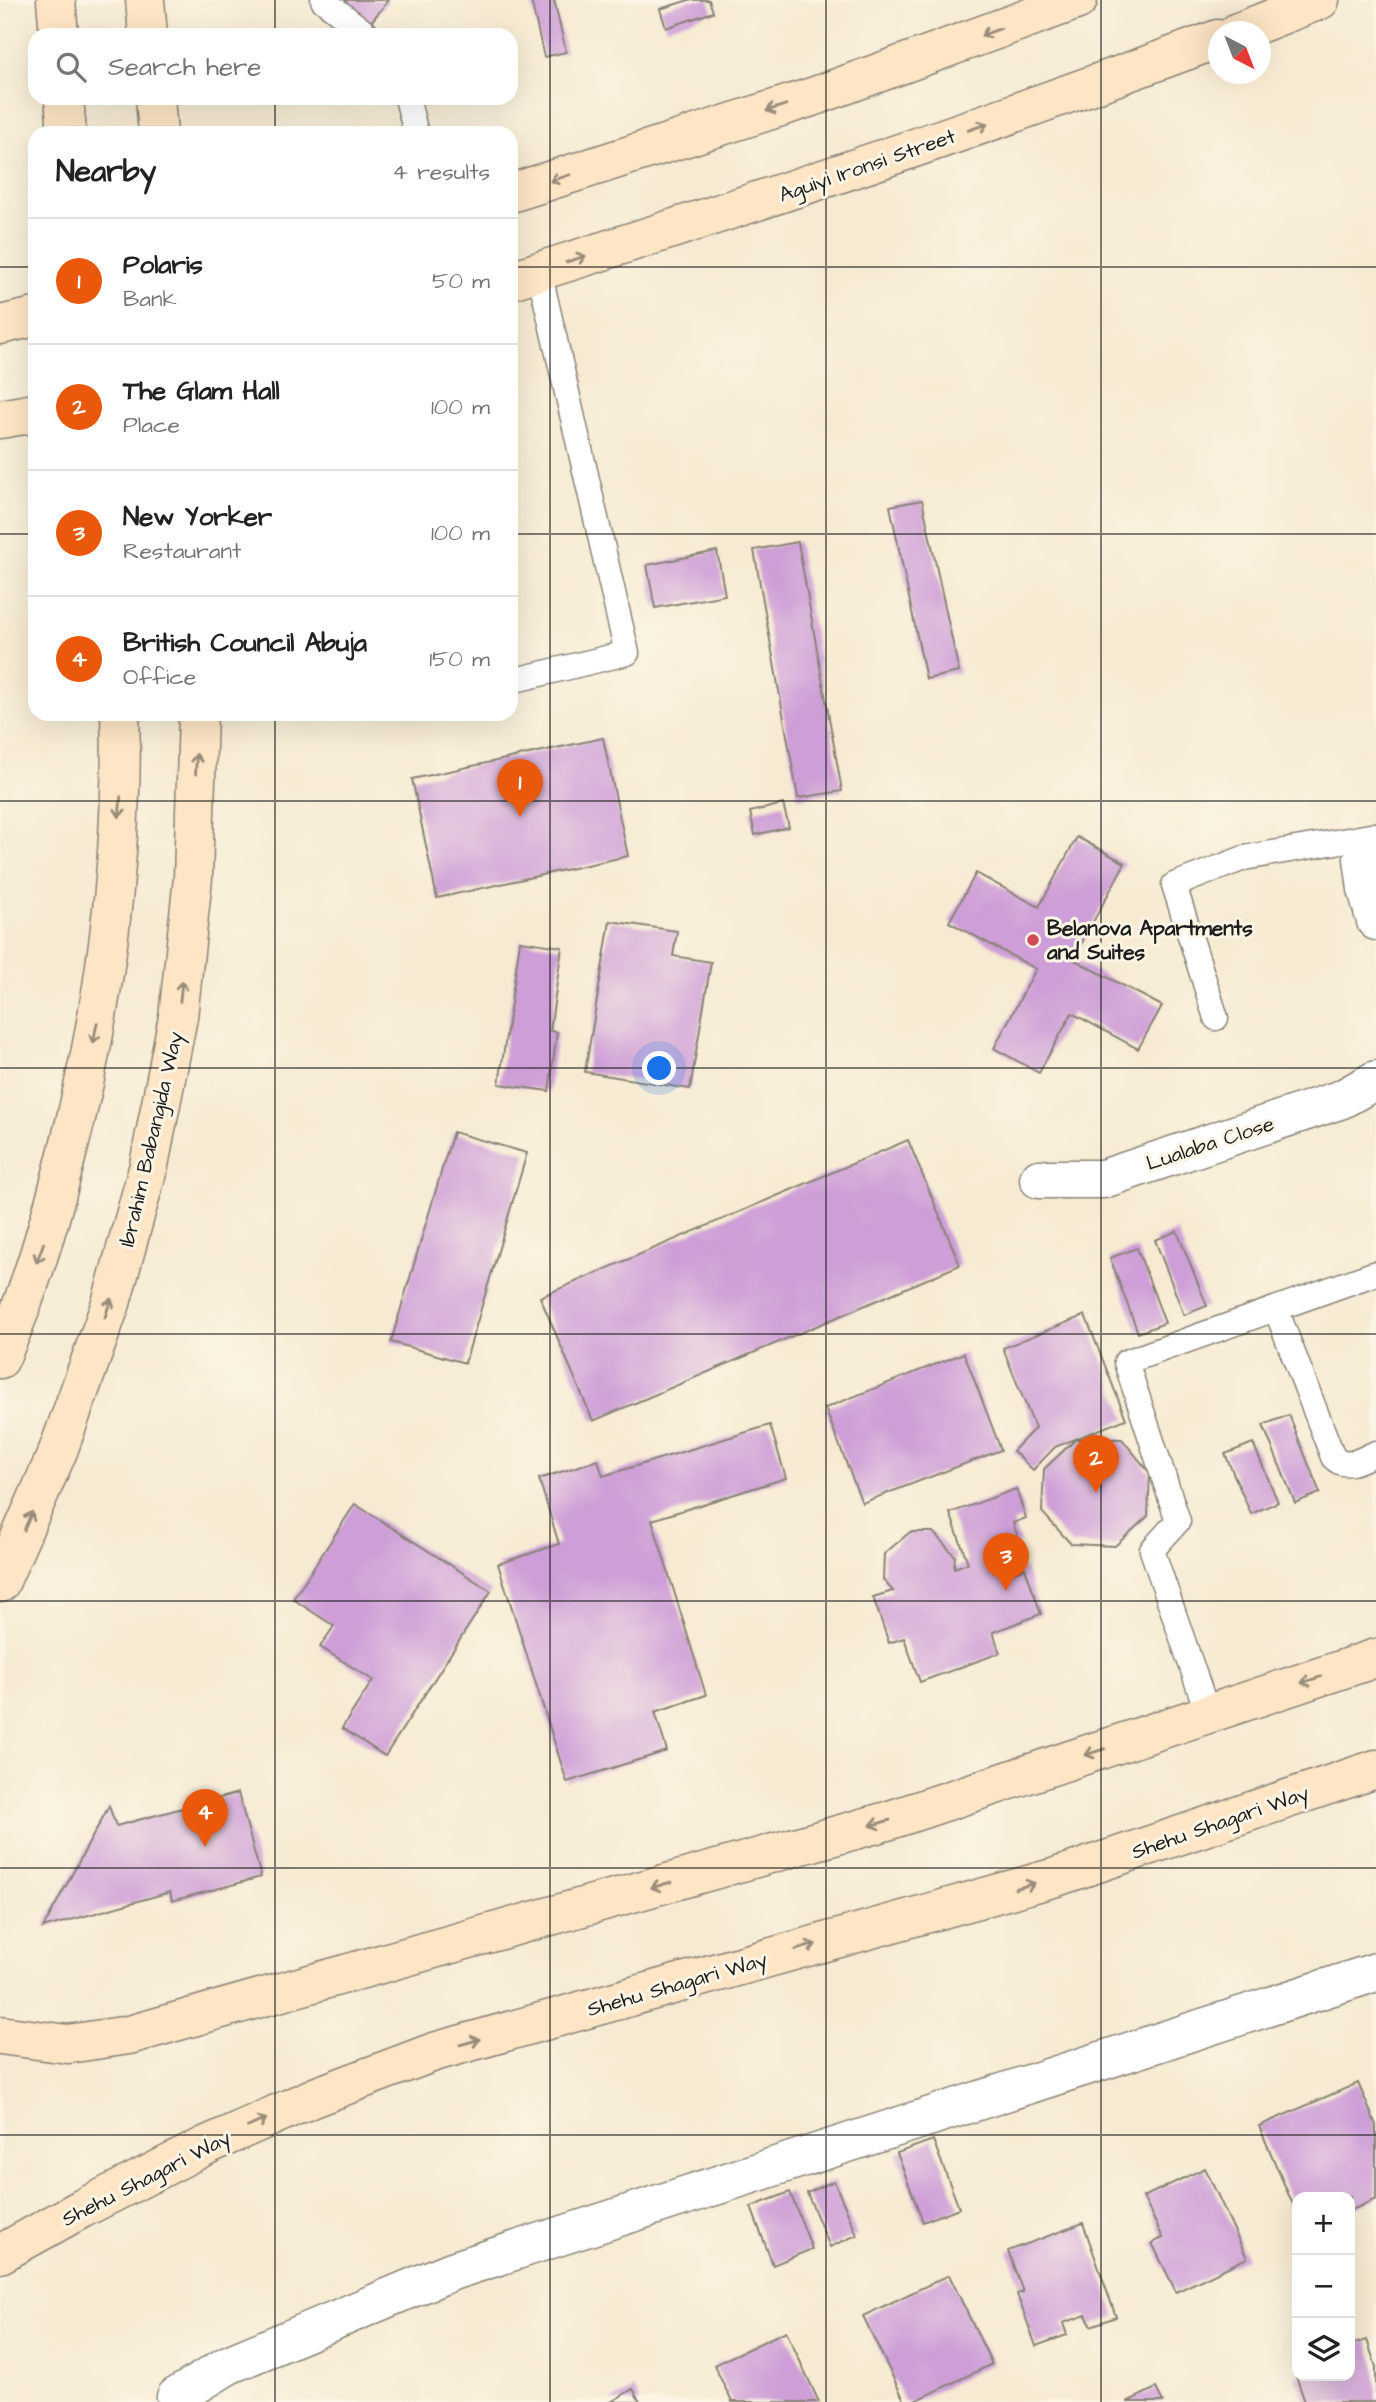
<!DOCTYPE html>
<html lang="en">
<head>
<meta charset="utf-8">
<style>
	body { margin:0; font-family:"Architects Daughter",sans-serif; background:#f2f2f2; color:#222 }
	.controls { position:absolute; right:21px; bottom:21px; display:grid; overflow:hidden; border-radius:14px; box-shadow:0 7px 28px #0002 }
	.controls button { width:63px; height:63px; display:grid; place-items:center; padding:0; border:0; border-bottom:2px solid #e0e0e0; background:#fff; color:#222; font:35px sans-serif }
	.compass { position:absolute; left:1208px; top:21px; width:63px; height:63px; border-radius:50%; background:#fff; box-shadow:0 7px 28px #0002; rotate:138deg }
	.you { position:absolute; left:660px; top:1069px; width:24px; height:24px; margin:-18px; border:5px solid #fff; border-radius:50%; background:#1a73e8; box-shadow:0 0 0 10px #1a73e833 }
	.badge { display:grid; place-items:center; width:46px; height:46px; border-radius:50%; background:#ea580c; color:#fff; font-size:23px; font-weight:700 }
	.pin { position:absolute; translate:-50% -58px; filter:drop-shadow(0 2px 4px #0008) }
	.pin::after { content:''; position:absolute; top:37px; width:24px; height:21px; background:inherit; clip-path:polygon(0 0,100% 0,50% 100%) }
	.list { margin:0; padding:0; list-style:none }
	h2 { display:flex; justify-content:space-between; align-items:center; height:91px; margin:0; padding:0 28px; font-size:30px }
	h2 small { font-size:23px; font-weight:400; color:#767676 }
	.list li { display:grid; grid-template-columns:46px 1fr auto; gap:21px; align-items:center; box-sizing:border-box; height:126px; padding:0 28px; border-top:2px solid #e0e0e0 }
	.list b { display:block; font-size:26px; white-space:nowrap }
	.list p { margin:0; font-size:23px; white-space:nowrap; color:#767676 }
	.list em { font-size:23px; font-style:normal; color:#767676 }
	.icon { flex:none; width:38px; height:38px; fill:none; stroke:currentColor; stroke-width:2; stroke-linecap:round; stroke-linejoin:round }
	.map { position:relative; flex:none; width:1376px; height:2402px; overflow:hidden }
	.search { position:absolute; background:#fff; box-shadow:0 7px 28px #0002; left:28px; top:28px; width:490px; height:77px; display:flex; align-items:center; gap:18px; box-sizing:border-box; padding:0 24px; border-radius:21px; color:#767676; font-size:26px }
	.panel { position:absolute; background:#fff; box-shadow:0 7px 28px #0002; left:28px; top:126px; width:490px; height:595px; border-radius:21px }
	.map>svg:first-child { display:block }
	.building { fill:#cd9ed7 }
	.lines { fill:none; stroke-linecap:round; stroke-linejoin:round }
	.service-casing { stroke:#898377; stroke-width:27 }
	.minor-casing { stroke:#898377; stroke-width:41 }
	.secondary-casing { stroke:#898377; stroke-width:41 }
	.service { stroke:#fff; stroke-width:24 }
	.minor { stroke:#fff; stroke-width:38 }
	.secondary { stroke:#fde5c5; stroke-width:38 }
	.oneway { stroke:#988b79 }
	.grid { fill:none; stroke:#1c1c1c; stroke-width:2; stroke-opacity:0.55 }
	.poi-dot { fill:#d1495b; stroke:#fcf5e5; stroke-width:2.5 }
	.labels { text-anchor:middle; stroke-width:6; stroke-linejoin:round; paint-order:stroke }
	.street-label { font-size:21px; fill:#1c1c1c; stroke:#fcf5e5 }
	.poi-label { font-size:21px; font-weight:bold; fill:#1c1c1c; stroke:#fcf5e5; text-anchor:start }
</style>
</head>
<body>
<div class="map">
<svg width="1376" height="2402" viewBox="0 0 1376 2402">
	<rect width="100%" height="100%" fill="#fcf5e5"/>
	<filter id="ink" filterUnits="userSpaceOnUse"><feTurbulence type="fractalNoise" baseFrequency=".0143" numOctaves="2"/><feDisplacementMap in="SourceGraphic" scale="14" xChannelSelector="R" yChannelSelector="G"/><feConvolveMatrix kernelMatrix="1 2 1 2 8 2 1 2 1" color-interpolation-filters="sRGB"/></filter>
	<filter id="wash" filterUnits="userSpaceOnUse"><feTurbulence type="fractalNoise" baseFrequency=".00686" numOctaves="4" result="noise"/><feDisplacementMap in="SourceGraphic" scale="28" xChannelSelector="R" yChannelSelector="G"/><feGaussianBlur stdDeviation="1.57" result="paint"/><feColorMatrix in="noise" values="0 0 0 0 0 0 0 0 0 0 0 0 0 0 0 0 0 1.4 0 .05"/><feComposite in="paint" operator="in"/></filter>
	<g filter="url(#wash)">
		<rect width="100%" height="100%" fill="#f6ead2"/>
		<g id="blocks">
			<!-- building -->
			<g class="building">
				<polygon points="332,0 389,0 366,28"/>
				<polygon points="531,0 554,0 566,52 544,57"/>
				<polygon points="689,0 709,0 713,12 666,28 660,9"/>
				<polygon points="922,500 959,672 926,679 890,506"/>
				<polygon points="798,542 842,791 798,798 754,550"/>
				<polygon points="717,551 725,595 655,608 647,565"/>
				<polygon points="603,738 628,856 437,898 412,779"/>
				<polygon points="783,804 789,827 755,835 750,812"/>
				<polygon points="1077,837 1125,863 1073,959 1162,1006 1138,1049 1072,1013 1039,1073 994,1048 1036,969 949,922 976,873 1039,907"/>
				<polygon points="610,921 677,931 673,956 711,962 690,1089 585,1072"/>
				<polygon points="520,941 562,947 550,1031 557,1032 549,1091 499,1084"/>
				<polygon points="453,1132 527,1153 465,1363 391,1342"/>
				<polygon points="908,1140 960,1265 593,1421 540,1297"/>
				<polygon points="1177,1231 1207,1306 1184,1315 1155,1240"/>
				<polygon points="1137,1248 1165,1323 1138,1333 1110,1258"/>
				<polygon points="1085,1315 1126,1419 1055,1447 1033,1470 1013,1451 1035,1428 1003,1348"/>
				<polygon points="964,1353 1001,1450 862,1503 825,1408"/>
				<polygon points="1289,1415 1320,1493 1295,1503 1263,1425"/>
				<polygon points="770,1425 786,1478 652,1520 706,1695 655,1712 667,1751 567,1782 498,1564 559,1544 539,1479 598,1460 603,1476"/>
				<polygon points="1076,1439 1122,1439 1150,1473 1148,1516 1115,1546 1071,1544 1042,1512 1044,1469"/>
				<polygon points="1253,1443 1278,1502 1251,1514 1225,1454"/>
				<polygon points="1016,1489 1026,1518 1013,1523 1020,1543 1000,1551 1008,1574 1025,1568 1041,1614 993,1632 1000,1653 920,1682 904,1638 889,1643 873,1597 893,1591 883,1580 884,1554 910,1532 933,1532 955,1556 954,1568 968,1563 950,1513"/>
				<polygon points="355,1504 491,1591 385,1756 342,1728 373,1680 320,1647 334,1626 293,1599"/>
				<polygon points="238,1793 261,1877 172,1901 170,1892 43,1928 109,1806 116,1826"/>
				<polygon points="1358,2083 1376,2125 1376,2199 1350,2211 1350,2197 1297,2197 1297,2214 1259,2126"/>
				<polygon points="933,2140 959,2208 923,2222 897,2153"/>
				<polygon points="1205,2168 1247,2258 1176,2292 1152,2243 1163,2238 1143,2197"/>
				<polygon points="834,2181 857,2235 830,2247 807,2193"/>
				<polygon points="790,2192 812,2249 773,2265 751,2207"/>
				<polygon points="1083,2223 1116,2317 1091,2326 1086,2315 1063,2323 1067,2335 1036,2346 1017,2294 1023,2292 1008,2251"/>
				<polygon points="949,2275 992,2364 913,2402 905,2402 863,2316"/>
				<polygon points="786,2331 819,2402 732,2402 714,2365"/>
				<polygon points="1367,2340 1376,2367 1376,2402 1305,2402 1296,2376 1350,2376 1350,2345"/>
				<polygon points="1156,2388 1163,2402 1127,2402"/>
				<polygon points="633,2389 640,2402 611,2402"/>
			</g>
		</g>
	</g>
	<g filter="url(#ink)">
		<use href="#blocks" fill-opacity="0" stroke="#898377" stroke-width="2"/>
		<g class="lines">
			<defs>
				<g id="service">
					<polyline points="323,0 368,35"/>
					<polyline points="407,98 416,133"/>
					<polyline points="511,681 627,653 539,271"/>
					<polyline points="1216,1018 1174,885 1244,858 1376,835"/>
					<path d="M1276,1309l57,148c12,14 29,2 43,-4"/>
					<polyline points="1208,1714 1152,1550 1178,1521 1126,1362 1376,1273"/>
				</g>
				<g id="minor">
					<polyline points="1376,842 1363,859 1367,889 1376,921"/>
					<polyline points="1039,1179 1103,1179 1342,1099 1376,1080"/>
					<polyline points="176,2397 228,2365 452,2271 1376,1972"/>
				</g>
				<g id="secondary">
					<polyline points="56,0 59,35"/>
					<polyline points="145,0 148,35"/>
					<polyline points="1238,32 1320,0"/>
					<polyline points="64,98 67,133"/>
					<polyline points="155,98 158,133"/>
					<polyline points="511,193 815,96 1078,0"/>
					<path d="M511,280c238,-74 474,-154 707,-241"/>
					<polyline points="0,325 35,317"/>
					<polyline points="0,419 35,413"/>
					<path d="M0,1359c28,-63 48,-129 65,-197 27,-102 45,-204 52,-310 3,-46 5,-91 3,-138"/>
					<polyline points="0,1583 58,1451 111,1303 149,1165 178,1017 193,878 198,714"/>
					<polyline points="0,2035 68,2044 129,2035 887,1821 1376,1658"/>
					<polyline points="0,2254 81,2209 207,2145 315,2097 434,2052 1056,1877 1376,1769"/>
				</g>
			</defs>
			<!-- service casing -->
			<use href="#service" class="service-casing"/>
			<!-- minor casing -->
			<use href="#minor" class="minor-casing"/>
			<!-- secondary casing -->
			<use href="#secondary" class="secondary-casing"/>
			<!-- service -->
			<use href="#service" class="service"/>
			<!-- minor -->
			<use href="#minor" class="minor"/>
			<!-- secondary -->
			<use href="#secondary" class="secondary"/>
		</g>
		<!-- one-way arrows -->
		<defs><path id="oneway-shaft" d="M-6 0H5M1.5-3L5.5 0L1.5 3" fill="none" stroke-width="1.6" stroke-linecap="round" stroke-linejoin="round" transform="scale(1.75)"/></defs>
		<g class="oneway">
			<use href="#oneway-shaft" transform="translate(991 32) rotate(160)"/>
			<use href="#oneway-shaft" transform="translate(776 108) rotate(162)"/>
			<use href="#oneway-shaft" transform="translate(978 127) rotate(-19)"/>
			<use href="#oneway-shaft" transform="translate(560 178) rotate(162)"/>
			<use href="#oneway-shaft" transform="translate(576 259) rotate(-18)"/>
			<use href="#oneway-shaft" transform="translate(196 764) rotate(-88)"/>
			<use href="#oneway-shaft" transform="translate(120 807) rotate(94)"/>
			<use href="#oneway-shaft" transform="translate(181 991) rotate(-84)"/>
			<use href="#oneway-shaft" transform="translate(95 1033) rotate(102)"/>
			<use href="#oneway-shaft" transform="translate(40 1253) rotate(110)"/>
			<use href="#oneway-shaft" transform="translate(108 1308) rotate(-72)"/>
			<use href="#oneway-shaft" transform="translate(28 1521) rotate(-66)"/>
			<use href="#oneway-shaft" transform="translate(1311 1680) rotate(162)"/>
			<use href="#oneway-shaft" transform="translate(1095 1752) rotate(162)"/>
			<use href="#oneway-shaft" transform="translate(880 1823) rotate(164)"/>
			<use href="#oneway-shaft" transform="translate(661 1885) rotate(164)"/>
			<use href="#oneway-shaft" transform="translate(1025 1886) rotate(-16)"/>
			<use href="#oneway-shaft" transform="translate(806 1947) rotate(-16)"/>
			<use href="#oneway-shaft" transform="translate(470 2042) rotate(-16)"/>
			<use href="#oneway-shaft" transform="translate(257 2123) rotate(-24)"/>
		</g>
	</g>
	<!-- grid -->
	<path class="grid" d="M275,0v35M550,0v2402M826,0v2402M1101,0v2402M275,98v35M0,267h35M511,267h865M0,534h35M511,534h865M275,714v1688M0,801h1376M0,1068h1376M0,1334h1376M0,1601h1376M0,1868h1376M0,2135h1376"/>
	<!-- markers -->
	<circle class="poi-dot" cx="1033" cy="940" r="7"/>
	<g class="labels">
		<!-- street labels -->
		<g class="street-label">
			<text transform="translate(867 165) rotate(-19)" y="7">Aguiyi Ironsi Street</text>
			<text transform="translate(151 1139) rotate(-77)" y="7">Ibrahim Babangida Way</text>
			<text transform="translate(1210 1143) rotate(-18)" y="7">Lualaba Close</text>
			<text transform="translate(1220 1822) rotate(-19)" y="7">Shehu Shagari Way</text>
			<text transform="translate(677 1984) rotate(-16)" y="7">Shehu Shagari Way</text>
			<text transform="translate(146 2178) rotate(-27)" y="7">Shehu Shagari Way</text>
		</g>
		<!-- poi labels -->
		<g class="poi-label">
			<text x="1047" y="935">Belanova Apartments<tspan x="1047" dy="24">and Suites</tspan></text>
		</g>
	</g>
</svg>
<div class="controls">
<button>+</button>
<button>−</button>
<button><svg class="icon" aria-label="layers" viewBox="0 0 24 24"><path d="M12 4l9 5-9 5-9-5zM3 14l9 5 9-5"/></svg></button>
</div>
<svg class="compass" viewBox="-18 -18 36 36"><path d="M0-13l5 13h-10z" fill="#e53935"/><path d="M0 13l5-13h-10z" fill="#767676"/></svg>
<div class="you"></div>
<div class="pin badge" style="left:520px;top:817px">1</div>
<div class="pin badge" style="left:1096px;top:1493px">2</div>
<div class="pin badge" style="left:1006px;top:1591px">3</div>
<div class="pin badge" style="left:205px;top:1847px">4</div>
<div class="search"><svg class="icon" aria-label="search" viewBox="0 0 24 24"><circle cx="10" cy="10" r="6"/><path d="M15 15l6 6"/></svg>Search here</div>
<section class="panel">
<h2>Nearby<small>4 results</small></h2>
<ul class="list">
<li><span class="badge">1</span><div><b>Polaris</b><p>Bank</p></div><em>50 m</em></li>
<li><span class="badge">2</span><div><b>The Glam Hall</b><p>Place</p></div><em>100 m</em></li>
<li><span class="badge">3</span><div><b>New Yorker</b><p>Restaurant</p></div><em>100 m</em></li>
<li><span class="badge">4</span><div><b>British Council Abuja</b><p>Office</p></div><em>150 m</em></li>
</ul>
</section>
</div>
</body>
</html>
